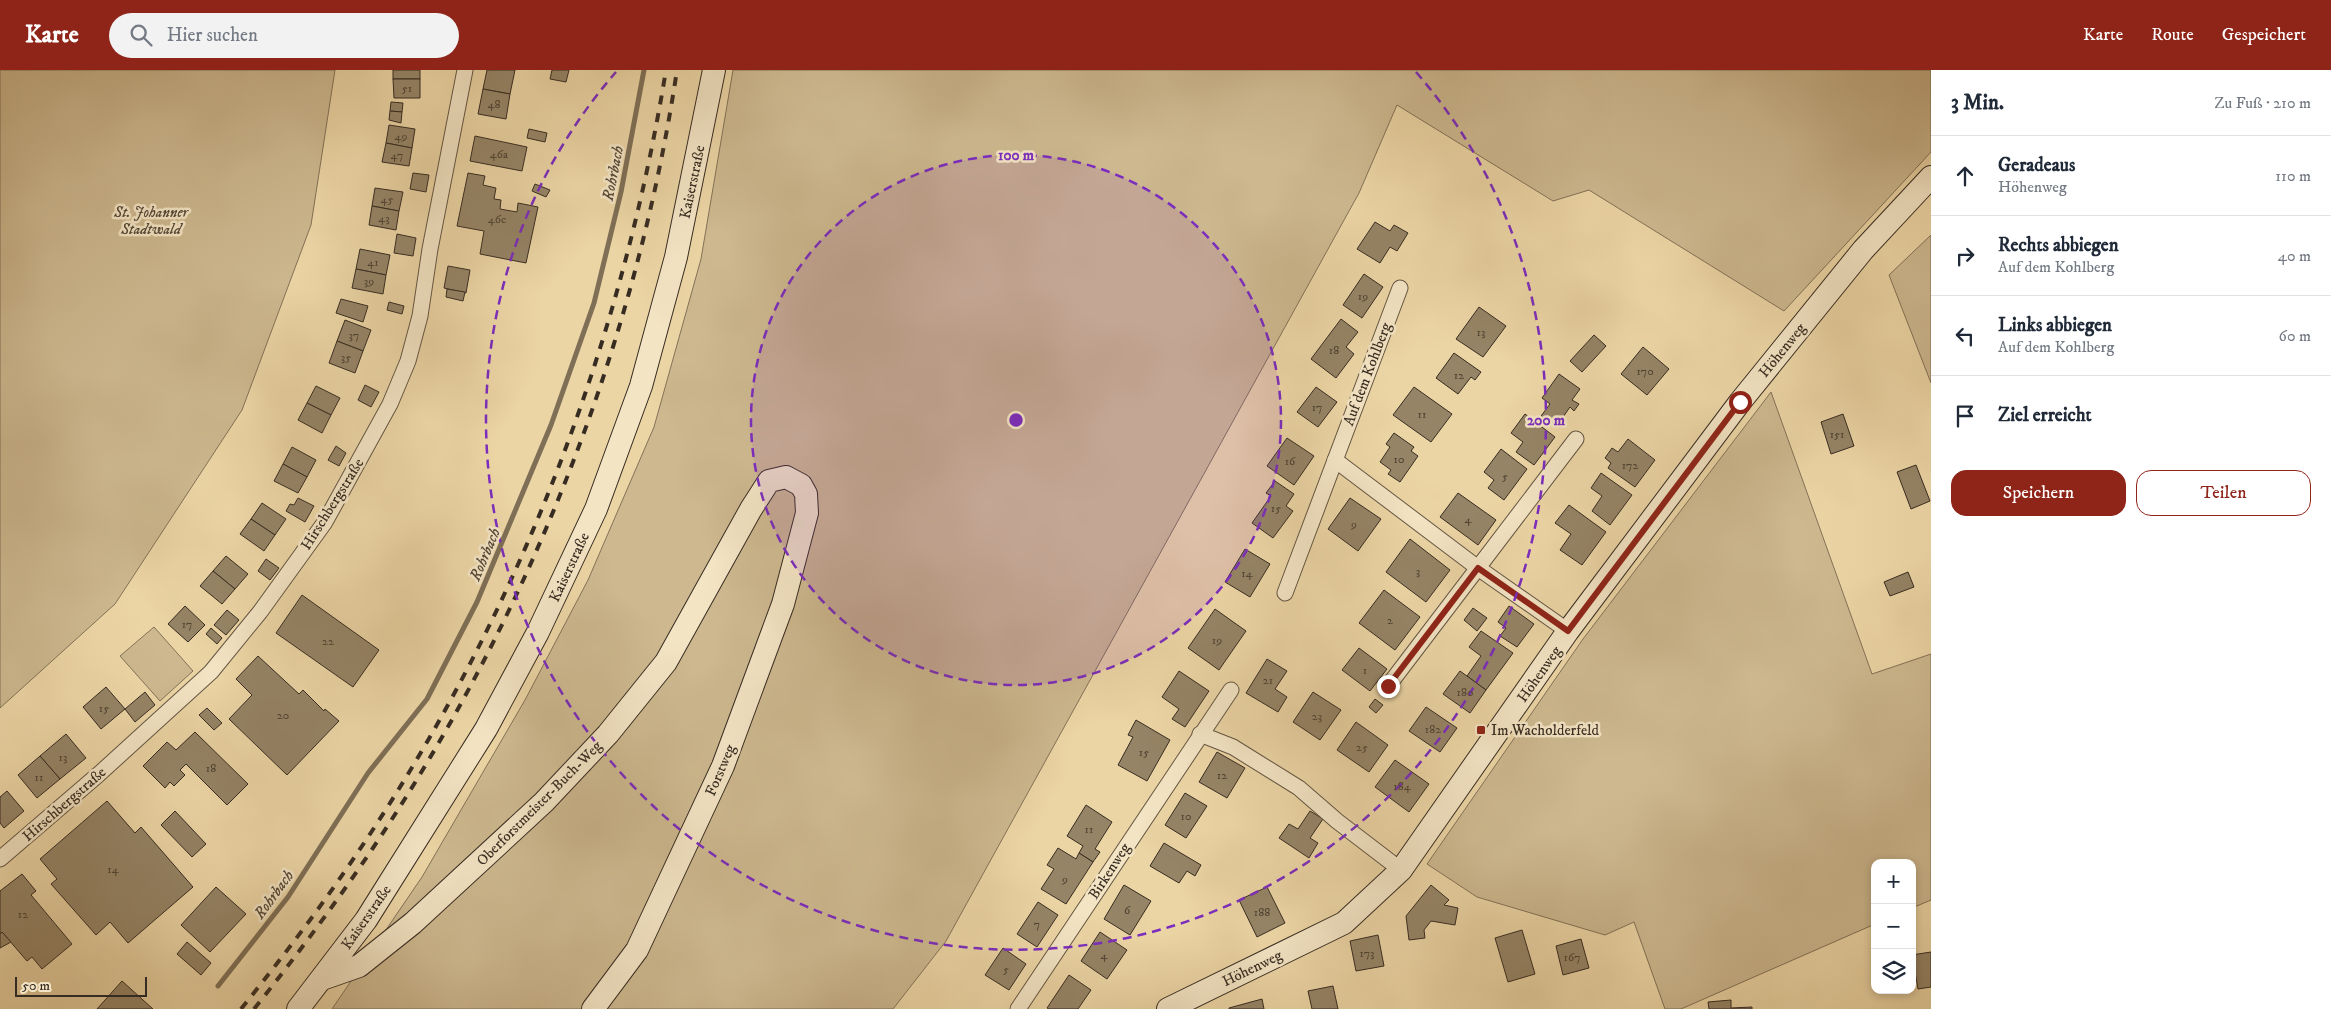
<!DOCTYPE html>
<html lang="de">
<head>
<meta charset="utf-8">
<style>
	body { margin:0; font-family:"IM FELL DW Pica",serif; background:#f2f2f3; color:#1f2937 }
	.controls { position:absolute; right:15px; bottom:15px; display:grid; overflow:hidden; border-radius:10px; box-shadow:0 2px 8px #0003 }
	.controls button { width:45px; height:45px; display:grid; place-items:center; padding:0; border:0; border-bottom:1px solid #e0e1e3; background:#fff; color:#1f2937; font:25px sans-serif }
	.scale { position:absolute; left:15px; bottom:12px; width:132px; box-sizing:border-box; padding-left:5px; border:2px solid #372c22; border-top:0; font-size:14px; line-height:18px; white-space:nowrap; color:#372c22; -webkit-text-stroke:4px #f3e4c4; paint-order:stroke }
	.stop { position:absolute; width:15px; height:15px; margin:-11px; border:4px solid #8f2418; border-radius:50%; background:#fff }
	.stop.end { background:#8f2418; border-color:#fff; box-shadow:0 1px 5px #0008 }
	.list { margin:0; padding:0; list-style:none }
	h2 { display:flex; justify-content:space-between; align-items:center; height:65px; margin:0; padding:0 20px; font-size:21px }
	h2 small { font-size:16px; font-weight:400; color:#747a83 }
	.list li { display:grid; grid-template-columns:32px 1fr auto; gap:15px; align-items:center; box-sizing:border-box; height:80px; padding:0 20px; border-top:1px solid #e0e1e3 }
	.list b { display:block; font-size:19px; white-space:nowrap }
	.list p { margin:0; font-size:16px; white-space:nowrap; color:#747a83 }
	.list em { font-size:16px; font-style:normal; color:#747a83 }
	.actions { display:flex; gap:10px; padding:15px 20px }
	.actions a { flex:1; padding:11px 0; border:1px solid #8f2418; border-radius:15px; text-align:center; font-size:18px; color:#8f2418 }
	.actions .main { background:#8f2418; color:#fff }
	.icon { flex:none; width:28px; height:28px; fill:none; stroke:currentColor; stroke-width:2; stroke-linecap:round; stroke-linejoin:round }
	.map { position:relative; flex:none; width:1931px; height:939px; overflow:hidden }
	header { display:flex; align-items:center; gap:30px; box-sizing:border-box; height:70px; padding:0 25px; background:#8f2418; color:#fff }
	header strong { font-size:24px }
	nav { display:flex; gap:28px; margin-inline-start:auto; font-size:18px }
	.search { width:350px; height:45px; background:#f2f2f3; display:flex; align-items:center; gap:12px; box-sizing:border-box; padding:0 18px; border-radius:28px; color:#747a83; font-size:19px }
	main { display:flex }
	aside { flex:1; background:#fff }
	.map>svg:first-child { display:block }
	.green { fill:#cdb88f; stroke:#827258 }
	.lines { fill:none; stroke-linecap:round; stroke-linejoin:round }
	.stream { stroke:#7e6f56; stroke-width:5 }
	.building { fill:#958466; stroke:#372c22 }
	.street-casing { stroke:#645643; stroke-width:17 }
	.secondary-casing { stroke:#372c22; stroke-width:24 }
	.street { stroke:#f3e4c4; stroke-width:15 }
	.secondary { stroke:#f3e4c4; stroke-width:22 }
	.rail { stroke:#372c22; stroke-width:4; stroke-dasharray:9 9; stroke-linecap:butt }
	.route { stroke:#8f2418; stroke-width:6 }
	.ring { fill:none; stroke:#7b2cbf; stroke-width:2.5; stroke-dasharray:9 6 }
	.poi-dot { fill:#8f2418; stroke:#f3e4c4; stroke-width:2 }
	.labels { text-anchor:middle; stroke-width:5; stroke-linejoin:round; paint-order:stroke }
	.number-label { font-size:12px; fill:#4e4233 }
	.street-label { font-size:15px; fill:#372c22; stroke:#f3e4c4 }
	.park-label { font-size:15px; font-style:italic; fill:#554838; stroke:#f3e4c4 }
	.poi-label { font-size:15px; fill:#372c22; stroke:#f3e4c4; text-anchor:start }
	.water-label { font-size:16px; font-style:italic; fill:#554838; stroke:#f3e4c4 }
	.centre { fill:#7b2cbf; stroke:#f3e4c4; stroke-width:2.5 }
	.ring-label { font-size:15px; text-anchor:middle; font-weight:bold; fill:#7b2cbf; stroke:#f3e4c4; stroke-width:5; stroke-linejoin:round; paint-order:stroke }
</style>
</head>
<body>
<header>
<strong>Karte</strong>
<div class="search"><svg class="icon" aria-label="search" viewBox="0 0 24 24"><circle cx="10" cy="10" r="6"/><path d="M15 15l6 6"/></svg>Hier suchen</div>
<nav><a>Karte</a><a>Route</a><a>Gespeichert</a></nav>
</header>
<main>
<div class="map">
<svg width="1931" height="939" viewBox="0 0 1931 939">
	<rect width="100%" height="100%" fill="#ecd5a5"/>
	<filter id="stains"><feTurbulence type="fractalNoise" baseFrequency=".004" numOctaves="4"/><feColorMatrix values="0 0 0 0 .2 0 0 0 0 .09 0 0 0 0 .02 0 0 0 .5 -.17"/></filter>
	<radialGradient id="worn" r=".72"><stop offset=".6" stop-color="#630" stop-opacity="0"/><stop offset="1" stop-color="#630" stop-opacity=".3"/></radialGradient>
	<!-- green -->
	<g class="green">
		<polygon points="0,0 335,0 311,155 242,340 115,534 0,638"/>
		<polygon points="733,0 1931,0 1931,82 1784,241 1589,120 1553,131 1397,35 1359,123 946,871 893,939 332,939 422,807 525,630 588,510 654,357 701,189"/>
		<polygon points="1931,165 1931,313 1889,205"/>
		<polygon points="1771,322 1872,604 1931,584 1931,830 1912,838 1912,793 1875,793 1875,854 1681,939 1665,939 1634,852 1605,865 1477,827 1427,794 1583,569"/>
		<polygon points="154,557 193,601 160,631 120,586"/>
	</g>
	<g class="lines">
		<!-- stream -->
		<polyline class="stream" points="218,916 288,827 368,703 427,629 477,532 551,355 594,233 621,122 644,0"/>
	</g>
	<!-- building -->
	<g class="building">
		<rect x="393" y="0" width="27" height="9"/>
		<polygon points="487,0 515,0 510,24 483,19"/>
		<polygon points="552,0 569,0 566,12 550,9"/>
		<polygon points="393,9 420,9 420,28 394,28"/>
		<polygon points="483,19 510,24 506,49 478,44"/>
		<polygon points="391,32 403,33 402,42 390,41"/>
		<polygon points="390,41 402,42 401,53 389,50"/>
		<polygon points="389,55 415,59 412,78 386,73"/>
		<polygon points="529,59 547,63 545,72 527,68"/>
		<polygon points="475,66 527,77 522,101 470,91"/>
		<polygon points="386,73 412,78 409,96 382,92"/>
		<polygon points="413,103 429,105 426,122 410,119"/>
		<polygon points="468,103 485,106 483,115 496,118 494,129 501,130 500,139 517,142 518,133 538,137 526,193 480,184 484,161 457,156"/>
		<polygon points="535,114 550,120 546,127 532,121"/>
		<polygon points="375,118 403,122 399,141 372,136"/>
		<polygon points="372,136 399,141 396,160 369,155"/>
		<polygon points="1375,152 1390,161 1394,155 1408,163 1397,181 1390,177 1380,193 1357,179"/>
		<polygon points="397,164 416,168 413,186 394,183"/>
		<polygon points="360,179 390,185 386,205 356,199"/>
		<polygon points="448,196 470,200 466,223 444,218"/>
		<polygon points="356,199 386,205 383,224 352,218"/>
		<polygon points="1364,204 1383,217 1362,248 1343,235"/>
		<polygon points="447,219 465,222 463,231 446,227"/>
		<polygon points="341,229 368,236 363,252 336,243"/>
		<polygon points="389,232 404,236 402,244 387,240"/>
		<polygon points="1479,237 1506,256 1483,287 1456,269"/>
		<polygon points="1341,249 1358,262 1346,277 1354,284 1336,308 1311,289"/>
		<polygon points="345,250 371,260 363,281 337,271"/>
		<polygon points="1594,265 1606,276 1582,302 1570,291"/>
		<polygon points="337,271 363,281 355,303 329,293"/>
		<polygon points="1643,277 1669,299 1647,325 1621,304"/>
		<polygon points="1454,283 1481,302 1475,310 1471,307 1458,324 1436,308"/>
		<polygon points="1559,304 1580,319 1572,330 1579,334 1574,341 1570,337 1556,357 1541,346 1550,334 1542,328"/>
		<polygon points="365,315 379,322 371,337 358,330"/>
		<polygon points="316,316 340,328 331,345 307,333"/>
		<polygon points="1316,317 1337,332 1318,357 1297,342"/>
		<polygon points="1414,317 1452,344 1431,372 1393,345"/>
		<polygon points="307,333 331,345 322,363 298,350"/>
		<polygon points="1525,344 1555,367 1534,395 1516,382 1523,372 1511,363"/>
		<polygon points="1843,344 1854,376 1831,384 1821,352"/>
		<polygon points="1394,363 1414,377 1411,381 1418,386 1400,412 1388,404 1391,400 1380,392 1390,377 1386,374"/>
		<polygon points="1287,368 1314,386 1294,415 1267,396"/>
		<polygon points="1628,369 1655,390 1635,417 1608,398 1611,393 1605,388 1612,378 1618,382"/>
		<polygon points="336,376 346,383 339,396 328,390"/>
		<polygon points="292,377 316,390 307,407 283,394"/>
		<polygon points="1501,379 1527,399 1504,430 1488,418 1494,410 1484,402"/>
		<polygon points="283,394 307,407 298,423 274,411"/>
		<polygon points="1916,395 1930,431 1911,439 1897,402"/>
		<polygon points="1601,403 1632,425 1610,455 1592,441 1602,426 1591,418"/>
		<polygon points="1275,411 1294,424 1286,436 1293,441 1273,468 1252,453 1271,426 1266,423"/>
		<polygon points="1458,423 1496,450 1478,475 1440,447"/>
		<polygon points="298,428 314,436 305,452 286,441 290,434 294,435"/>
		<polygon points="1350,428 1381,449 1358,481 1328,459"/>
		<polygon points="262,433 286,449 275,465 251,449"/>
		<polygon points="1569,435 1606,462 1582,495 1560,480 1571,464 1555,453"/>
		<polygon points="251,449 275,465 264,481 240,464"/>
		<polygon points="1410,469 1450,500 1426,532 1386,502"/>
		<polygon points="1245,479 1270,494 1250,527 1225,512"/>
		<polygon points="226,486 248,504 235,519 213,501"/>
		<polygon points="266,489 279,498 270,510 258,501"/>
		<polygon points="213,501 235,519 222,534 200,516"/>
		<polygon points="1908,502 1914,517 1890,526 1884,512"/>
		<polygon points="1384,520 1420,547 1395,580 1359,553"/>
		<polygon points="302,525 379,580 353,617 276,563"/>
		<polygon points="185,536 205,555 188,572 168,554"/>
		<polygon points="1509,536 1534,554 1517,577 1500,566 1506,558 1498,552"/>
		<polygon points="1473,538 1487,548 1477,561 1464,550"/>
		<polygon points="1215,539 1246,561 1219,600 1188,578"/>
		<polygon points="227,540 239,550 226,565 214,555"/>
		<polygon points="211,558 222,568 217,574 206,564"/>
		<polygon points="1481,561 1513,583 1486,620 1467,606 1481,586 1469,577"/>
		<polygon points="1359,578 1387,599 1370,621 1342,600"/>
		<polygon points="258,586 299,624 303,620 324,641 325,639 339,651 287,705 229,649 252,625 236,609"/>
		<polygon points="1267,589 1287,601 1275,619 1287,627 1278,642 1246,623"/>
		<polygon points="1179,601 1209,621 1185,657 1172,649 1179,639 1162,627"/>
		<polygon points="1460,601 1486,620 1470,643 1443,624"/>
		<polygon points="106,617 125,639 101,659 83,637"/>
		<polygon points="145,622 155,635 135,652 125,639"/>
		<polygon points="1313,622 1341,640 1320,670 1293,652"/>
		<polygon points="1375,629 1383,635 1376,643 1369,637"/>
		<polygon points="1426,637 1457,658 1440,682 1409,661"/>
		<polygon points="207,638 222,653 214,660 199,645"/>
		<polygon points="1136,650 1170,670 1147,711 1118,695 1133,667 1128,665"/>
		<polygon points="1356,652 1388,675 1369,702 1337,680"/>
		<polygon points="195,662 248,714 227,735 186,694 180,700 185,705 174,716 170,712 165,718 143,696 167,672 176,680"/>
		<polygon points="66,664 86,688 60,709 40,686"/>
		<polygon points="1217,682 1245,698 1227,728 1199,712"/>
		<polygon points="40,686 60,709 37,728 18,705"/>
		<polygon points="1395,690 1429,714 1409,742 1375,717"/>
		<polygon points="7,721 24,741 4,758 0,753 0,727"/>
		<polygon points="1185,723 1207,736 1186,768 1165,755"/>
		<polygon points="107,731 135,763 141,757 193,817 128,873 110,852 96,865 51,814 57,809 40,789"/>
		<polygon points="1086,735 1112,752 1095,779 1100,782 1093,792 1079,783 1083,776 1067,766"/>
		<polygon points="175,741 206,774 192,787 161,755"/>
		<polygon points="1310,741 1323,749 1310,768 1318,773 1309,788 1279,768 1289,754 1298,759"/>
		<polygon points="1164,773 1201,795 1195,806 1187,801 1179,813 1150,796"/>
		<polygon points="1058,778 1076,789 1079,783 1093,792 1066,834 1041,819 1054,799 1047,795"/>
		<polygon points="22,804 36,821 31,825 72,874 42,899 32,887 27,891 2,862 0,864 0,821"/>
		<polygon points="1124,815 1151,831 1130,865 1104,849"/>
		<polygon points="1431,815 1449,830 1444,835 1458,838 1455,855 1431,851 1424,860 1425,868 1409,870 1406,846"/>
		<polygon points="216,817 246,844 210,882 181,855"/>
		<polygon points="1267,817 1285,853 1257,867 1239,830"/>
		<polygon points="1038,832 1058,845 1037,877 1017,864"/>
		<polygon points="1522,860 1535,904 1508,912 1495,868"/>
		<polygon points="2,862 11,872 0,878 0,864"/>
		<polygon points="1100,862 1127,880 1107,909 1081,891"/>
		<polygon points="1378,865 1384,896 1356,901 1350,871"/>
		<polygon points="1581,869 1589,898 1563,905 1556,876"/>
		<polygon points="187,872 211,893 201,905 177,884"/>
		<polygon points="1003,878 1026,894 1009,920 985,905"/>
		<polygon points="1931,882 1931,917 1918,919 1912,885"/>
		<polygon points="1069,905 1091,920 1078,939 1049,939 1047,938"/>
		<polygon points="122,911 153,939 97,939"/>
		<polygon points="1333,916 1338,939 1312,939 1308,921"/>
		<polygon points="1262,929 1264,939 1229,939 1229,938"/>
		<polygon points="1731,930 1731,938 1752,937 1752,939 1709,939 1708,932"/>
	</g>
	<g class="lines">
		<defs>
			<g id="street">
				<polyline points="1335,390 1478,498 1568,561"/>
				<polyline points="1285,523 1400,218"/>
				<polyline points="1388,616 1576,369"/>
				<polyline points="1200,664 1233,677 1299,718 1337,751 1401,800"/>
				<polyline points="0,789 99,704 211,602 260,542 325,452 390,334 408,291 420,246 430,179 465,0"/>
				<polyline points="1018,939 1231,620"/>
			</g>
			<g id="secondary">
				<polyline points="322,909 359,896 413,853 544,732 608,664 666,592 751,439 769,411 786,407 801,415 806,424 807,443 783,534 723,696 637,880 593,939"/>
				<polyline points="298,939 366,850 486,659 538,562 596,439 641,316 676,187 714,0"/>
				<polyline points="1168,939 1344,853 1401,800 1568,561 1740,332 1863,180 1931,107"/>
			</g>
		</defs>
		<!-- street casing -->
		<use href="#street" class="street-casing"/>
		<!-- secondary casing -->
		<use href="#secondary" class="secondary-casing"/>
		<!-- street -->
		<use href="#street" class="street"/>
		<!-- secondary -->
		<use href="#secondary" class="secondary"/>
		<!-- rail -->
		<g class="rail">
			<path d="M241,939c36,-45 71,-90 104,-138 166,-239 274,-514 321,-801"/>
			<path d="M254,939c52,-65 102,-133 147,-204 140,-221 237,-476 276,-735"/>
		</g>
	</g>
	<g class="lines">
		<!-- route -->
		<polyline class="route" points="1388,616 1478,498 1568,561 1740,332"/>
	</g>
	<!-- distance rings -->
	<circle cx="1016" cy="350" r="265" fill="#7b2cbf" fill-opacity=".12"/>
	<g class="ring">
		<circle cx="1016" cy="350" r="265"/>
		<path d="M1416 2A530 530 0 1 1 616 2"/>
	</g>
	<!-- markers -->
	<rect class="poi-dot" x="1476" y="655" width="10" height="10" rx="2.5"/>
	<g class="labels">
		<!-- number labels -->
		<g class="number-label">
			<text x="407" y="22">51</text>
			<text x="494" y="38">48</text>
			<text x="401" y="70">49</text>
			<text x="499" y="88">46a</text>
			<text x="397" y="89">47</text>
			<text x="387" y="133">45</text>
			<text x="384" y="152">43</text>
			<text x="497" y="153">46c</text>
			<text x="373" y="196">41</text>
			<text x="369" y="215">39</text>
			<text x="1363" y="230">19</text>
			<text x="1481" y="266">13</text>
			<text x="354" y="269">37</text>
			<text x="1334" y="284">18</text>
			<text x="346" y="291">35</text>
			<text x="1645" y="305">170</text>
			<text x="1459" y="309">12</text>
			<text x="1317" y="341">17</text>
			<text x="1422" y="348">11</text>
			<text x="1837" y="368">151</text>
			<text x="1399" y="393">10</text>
			<text x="1290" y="395">16</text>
			<text x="1630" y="399">172</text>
			<text x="1505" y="410">5</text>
			<text x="1276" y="442">15</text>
			<text x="1468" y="453">4</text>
			<text x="1354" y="458">9</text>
			<text x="1418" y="505">3</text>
			<text x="1247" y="507">14</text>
			<text x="1390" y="554">2</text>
			<text x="187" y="558">17</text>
			<text x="1217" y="574">19</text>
			<text x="328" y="575">22</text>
			<text x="1365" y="604">1</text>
			<text x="1268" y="614">21</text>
			<text x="1465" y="626">180</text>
			<text x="104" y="642">15</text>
			<text x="283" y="649">20</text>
			<text x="1317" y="650">23</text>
			<text x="1433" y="663">182</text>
			<text x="1362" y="681">25</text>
			<text x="1144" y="686">15</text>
			<text x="63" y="691">13</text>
			<text x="211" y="702">18</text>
			<text x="1222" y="709">12</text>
			<text x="39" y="711">11</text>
			<text x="1402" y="720">184</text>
			<text x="1186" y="750">10</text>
			<text x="1089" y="763">11</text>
			<text x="113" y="803">14</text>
			<text x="1065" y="813">9</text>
			<text x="1127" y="844">6</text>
			<text x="1262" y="846">188</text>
			<text x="23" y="848">12</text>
			<text x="1037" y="858">7</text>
			<text x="1367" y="887">173</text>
			<text x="1104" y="889">4</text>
			<text x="1572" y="891">167</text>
			<text x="1006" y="903">5</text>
		</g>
		<!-- street labels -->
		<g class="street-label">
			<text transform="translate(692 112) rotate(-78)" y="5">Kaiserstraße</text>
			<text transform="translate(1782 280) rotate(-51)" y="5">Höhenweg</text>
			<text transform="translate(1367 304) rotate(-69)" y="5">Auf dem Kohlberg</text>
			<text transform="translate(332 434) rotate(-58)" y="5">Hirschbergstraße</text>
			<text transform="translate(569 497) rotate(-65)" y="5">Kaiserstraße</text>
			<text transform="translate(1539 604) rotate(-55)" y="5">Höhenweg</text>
			<text transform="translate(720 700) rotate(-67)" y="5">Forstweg</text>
			<text transform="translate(539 733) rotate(-45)" y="5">Oberforstmeister-Buch-Weg</text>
			<text transform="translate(64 734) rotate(-41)" y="5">Hirschbergstraße</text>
			<text transform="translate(1109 801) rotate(-57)" y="5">Birkenweg</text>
			<text transform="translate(366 847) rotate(-55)" y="5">Kaiserstraße</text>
			<text transform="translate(1252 898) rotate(-26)" y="5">Höhenweg</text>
		</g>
		<!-- park labels -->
		<g class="park-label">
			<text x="151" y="147">St. Johanner<tspan x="151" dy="17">Stadtwald</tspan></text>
		</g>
		<!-- poi labels -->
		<g class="poi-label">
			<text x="1491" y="665">Im Wacholderfeld</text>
		</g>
		<!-- water labels -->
		<g class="water-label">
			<text transform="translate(612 103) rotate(-79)" y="6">Rohrbach</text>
			<text transform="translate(484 484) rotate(-67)" y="6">Rohrbach</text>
			<text transform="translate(273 824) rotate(-54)" y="6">Rohrbach</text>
		</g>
	</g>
	<circle cx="1016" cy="350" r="8" class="centre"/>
	<g class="ring-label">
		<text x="1016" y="90">100 m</text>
		<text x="1546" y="355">200 m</text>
	</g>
	<rect width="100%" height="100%" filter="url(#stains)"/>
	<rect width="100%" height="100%" fill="url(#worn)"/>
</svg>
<div class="controls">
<button>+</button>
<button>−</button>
<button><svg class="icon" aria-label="layers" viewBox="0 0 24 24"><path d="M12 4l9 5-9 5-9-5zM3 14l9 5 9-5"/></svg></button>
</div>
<div class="scale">50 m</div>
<div class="stop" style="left:1740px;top:332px"></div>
<div class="stop end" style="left:1388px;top:616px"></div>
</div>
<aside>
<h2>3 Min.<small>Zu Fuß · 210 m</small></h2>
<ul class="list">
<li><svg class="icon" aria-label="ahead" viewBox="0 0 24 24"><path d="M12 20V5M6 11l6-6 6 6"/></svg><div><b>Geradeaus</b><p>Höhenweg</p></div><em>110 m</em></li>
<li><svg class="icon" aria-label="right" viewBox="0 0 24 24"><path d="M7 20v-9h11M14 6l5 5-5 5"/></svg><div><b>Rechts abbiegen</b><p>Auf dem Kohlberg</p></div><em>40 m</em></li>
<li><svg class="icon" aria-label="left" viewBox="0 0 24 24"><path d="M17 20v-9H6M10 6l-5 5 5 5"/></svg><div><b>Links abbiegen</b><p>Auf dem Kohlberg</p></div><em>60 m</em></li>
<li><svg class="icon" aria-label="arrive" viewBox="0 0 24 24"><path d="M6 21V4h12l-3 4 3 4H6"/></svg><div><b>Ziel erreicht</b></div></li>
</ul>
<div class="actions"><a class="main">Speichern</a><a>Teilen</a></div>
</aside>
</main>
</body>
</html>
